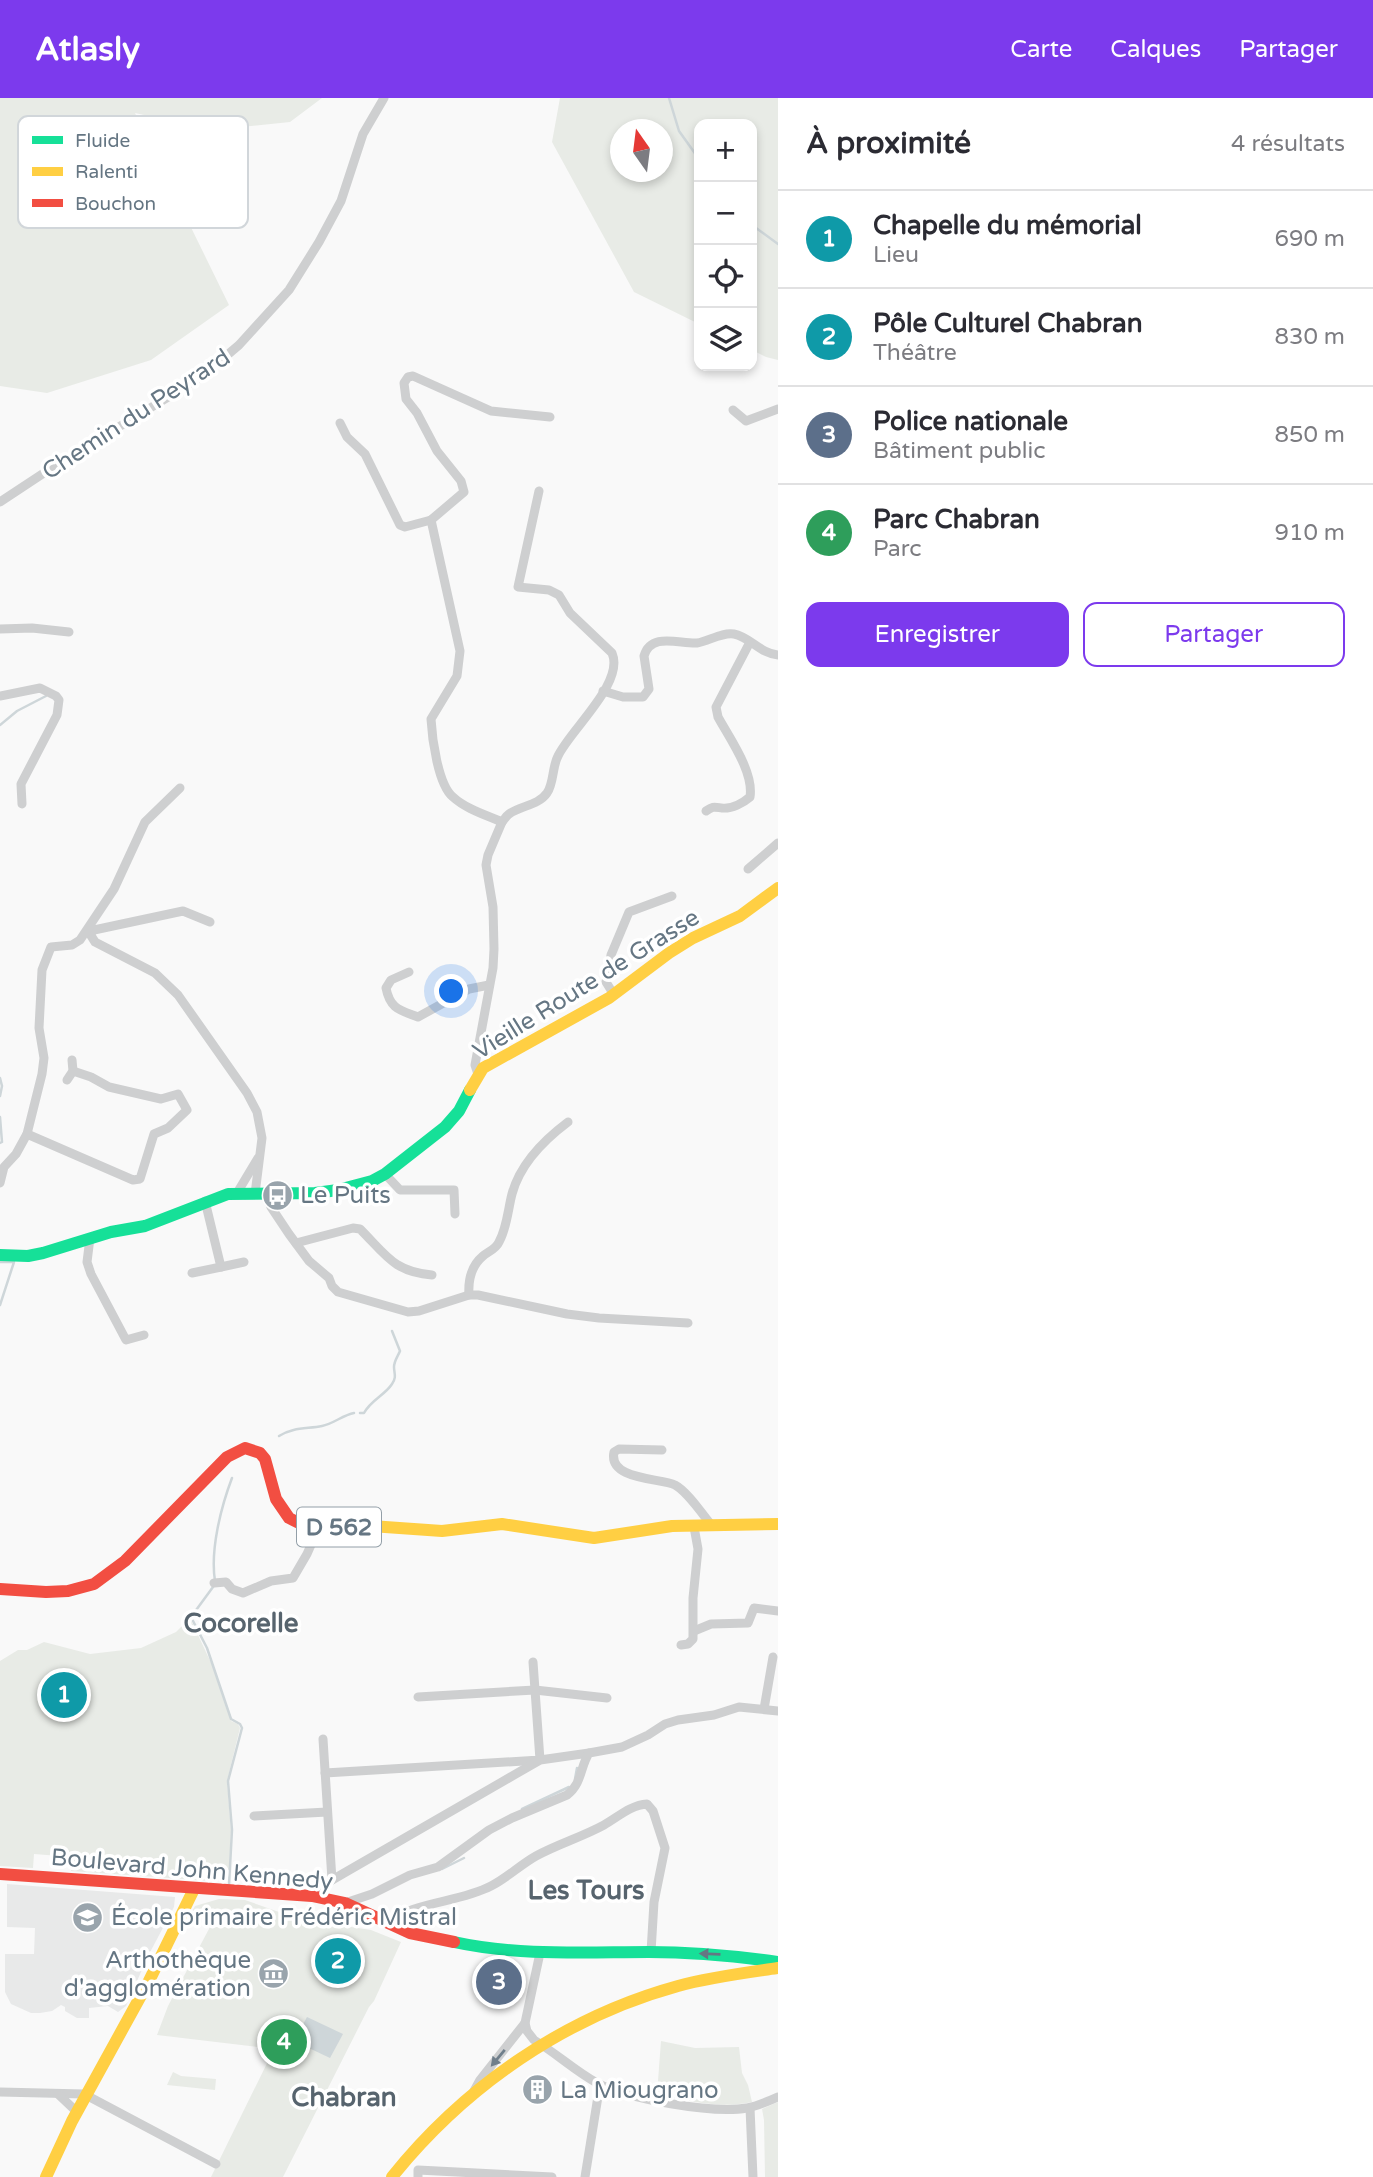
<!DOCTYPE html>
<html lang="fr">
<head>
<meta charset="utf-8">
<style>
	body { margin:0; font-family:"Varela Round",sans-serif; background:#f2f2f3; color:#2b2b33 }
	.controls { position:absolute; right:21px; top:21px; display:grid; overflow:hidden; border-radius:14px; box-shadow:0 4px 10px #0003 }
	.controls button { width:63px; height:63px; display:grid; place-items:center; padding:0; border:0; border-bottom:2px solid #e1e1e2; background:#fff; color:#2b2b33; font:35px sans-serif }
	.compass { position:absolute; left:610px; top:21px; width:63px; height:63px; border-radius:50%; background:#fff; box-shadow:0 4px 10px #0003; rotate:346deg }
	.you { position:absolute; left:452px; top:894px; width:24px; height:24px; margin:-18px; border:5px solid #fff; border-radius:50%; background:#1a73e8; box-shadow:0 0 0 10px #1a73e833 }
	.badge { display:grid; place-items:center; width:46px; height:46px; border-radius:50%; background:#7c3aed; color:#fff; font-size:23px; font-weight:700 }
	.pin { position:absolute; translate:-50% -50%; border:4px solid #fff; box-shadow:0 2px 7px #0006 }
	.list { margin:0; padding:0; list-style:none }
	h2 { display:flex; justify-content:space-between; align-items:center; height:91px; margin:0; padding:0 28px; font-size:30px }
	h2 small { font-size:23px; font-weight:400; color:#7c7c81 }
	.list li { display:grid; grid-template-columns:46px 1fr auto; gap:21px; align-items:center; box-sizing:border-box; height:98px; padding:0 28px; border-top:2px solid #e1e1e2 }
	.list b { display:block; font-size:26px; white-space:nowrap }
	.list p { margin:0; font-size:23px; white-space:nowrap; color:#7c7c81 }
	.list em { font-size:23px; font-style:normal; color:#7c7c81 }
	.actions { display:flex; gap:14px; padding:21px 28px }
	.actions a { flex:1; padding:16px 0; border:2px solid #7c3aed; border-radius:14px; text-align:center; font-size:24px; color:#7c3aed }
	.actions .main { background:#7c3aed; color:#fff }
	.icon { flex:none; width:38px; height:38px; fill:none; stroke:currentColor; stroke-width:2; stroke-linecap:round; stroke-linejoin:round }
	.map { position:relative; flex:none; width:778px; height:2079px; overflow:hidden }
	header { display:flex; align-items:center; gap:42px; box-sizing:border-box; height:98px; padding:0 35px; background:#7c3aed; color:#fff }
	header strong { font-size:33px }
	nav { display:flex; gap:38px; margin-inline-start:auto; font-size:24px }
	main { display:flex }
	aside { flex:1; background:#fff }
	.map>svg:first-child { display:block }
	.built { fill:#e8e9e9 }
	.green { fill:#e8ebe6; fill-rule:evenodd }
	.water { fill:#ced6d9 }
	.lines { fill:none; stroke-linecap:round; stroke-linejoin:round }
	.stream { stroke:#ced6d9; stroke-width:2.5 }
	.street { stroke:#cecfd0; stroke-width:9 }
	.fast { stroke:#16e098; stroke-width:12 }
	.slow { stroke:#ffcf43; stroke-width:12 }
	.jam { stroke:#f24e42; stroke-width:12 }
	.oneway { fill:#657683 }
	.oneway2 { fill:#707f8b }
	.labels { text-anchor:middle; stroke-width:7; stroke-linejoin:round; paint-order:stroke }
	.shield { fill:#fff; stroke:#939fa8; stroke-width:2 }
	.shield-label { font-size:23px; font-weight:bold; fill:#657683 }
	.street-label { font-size:24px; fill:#657683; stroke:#fff }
	.poi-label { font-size:24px; fill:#657683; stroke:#fff; text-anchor:start }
	.neighbourhood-label { font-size:26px; font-weight:bold; fill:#57646e; stroke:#fff }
	.key { fill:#fff; stroke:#d1d6da; stroke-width:2 }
	.key-label { font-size:19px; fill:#657683 }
</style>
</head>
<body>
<header>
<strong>Atlasly</strong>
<nav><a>Carte</a><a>Calques</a><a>Partager</a></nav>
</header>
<main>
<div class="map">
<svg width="778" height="2079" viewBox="0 0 778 2079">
	<rect width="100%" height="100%" fill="#f9f9f9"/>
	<!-- built -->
	<polygon class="built" points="7,1786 175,1799 174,1809 148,1858 126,1908 118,1914 108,1908 89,1910 89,1920 77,1920 65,1913 65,1909 61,1907 52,1913 40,1915 31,1915 11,1906 5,1894 5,1856 34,1856 35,1830 7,1829"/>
	<!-- green -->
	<g class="green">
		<polygon points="0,0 322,0 290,24 211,32 135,15 229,207 151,262 47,295 0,288"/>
		<path d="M560,0h218v262l-12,-3 -14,-7v-226h-53v200l-65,-32 -82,-150zM620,32h42v42h-42z"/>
		<polygon points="190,1520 213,1569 231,1623 238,1626 240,1630 227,1683 231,1733 229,1772 223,1771 218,1781 211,1783 71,1773 72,1759 34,1756 33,1770 0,1768 0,1563 18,1552 27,1552 44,1544 90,1556 141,1550 176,1534"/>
		<polygon points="219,1801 245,1802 299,1821 371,1832 401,1844 374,1903 369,1909 283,2079 211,2079 274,1951 157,1937 168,1908 210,1829 189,1819 195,1808"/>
		<path d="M661,1943l34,7 44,-1 3,26 6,12 4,17c-32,7 -63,-1 -95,-8z"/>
		<polygon points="173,1974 181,1978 216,1981 215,1992 167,1987"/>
		<polygon points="778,2004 778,2079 765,2079 764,2022 762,2011"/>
	</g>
	<!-- water -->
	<polygon class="water" points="307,1919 343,1936 330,1960 294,1943"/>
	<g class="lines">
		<!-- stream -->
		<g class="stream">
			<polyline points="669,0 679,33 699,61"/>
			<polyline points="752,127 778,146"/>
			<polyline points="0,627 17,613 46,598"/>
			<polyline points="0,980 2,988 0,998"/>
			<polyline points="0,1019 2,1044 0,1045"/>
			<polyline points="0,1164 14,1164 0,1207"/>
			<path d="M360,1315h4c7,-13 21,-18 28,-29 5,-7 2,-11 2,-17 0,-6 4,-11 6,-16l-8,-20"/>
			<path d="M279,1338c14,-9 28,-7 43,-10 11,-2 21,-11 32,-13"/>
			<path d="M215,1483c-5,-31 6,-74 17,-103"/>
			<polyline points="213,1489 191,1519 207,1550 231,1621 240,1626 242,1630 228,1683 232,1732 229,1787"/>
			<polyline points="575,1681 577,1670"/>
			<polyline points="522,1711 569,1689"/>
			<polyline points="442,1771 464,1760"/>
		</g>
		<!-- street -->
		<g class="street">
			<polyline points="733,312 746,323 778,311"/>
			<polyline points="340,325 347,339 365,356 400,427 405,429 431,422"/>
			<polyline points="0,404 59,365 175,295 206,275 239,247 289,192 319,144 341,103 363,36 384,0"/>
			<polyline points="0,531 32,530 69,534"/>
			<path d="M603,593l20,6h20l6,-8 -5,-33c7,-24 35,-12 53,-13 12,-2 25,-11 37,-9 16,3 27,20 44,21"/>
			<polyline points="0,598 40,590 56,598 59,602 57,617 21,686 22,706"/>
			<path d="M706,713c7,-5 8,-4 16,-3 10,1 21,-5 28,-11 4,-25 -20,-58 -32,-80l-2,-10 34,-65"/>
			<path d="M502,724c2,-2 4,-6 7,-8 11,-8 30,-9 38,-21 7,-10 5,-26 11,-37 12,-26 67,-73 54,-103l-42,-40 -11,-18 -10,-5 -31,-3 21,-96"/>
			<polyline points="748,771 778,745"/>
			<polyline points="210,824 183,813 94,832 90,836 95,844 155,875 178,897 247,995 257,1014 262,1040 255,1096"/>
			<path d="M409,874l-18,8 -5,8c4,21 14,22 32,29l51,-28 20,-4"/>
			<polyline points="614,897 606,884 611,857 629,814 672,798"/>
			<path d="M478,976l-3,-9 18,-97 1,-19 -1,-42 -7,-42 2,-10 14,-33c-16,-7 -36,-13 -49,-25 -15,-12 -21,-59 -22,-78l26,-43 3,-25 -29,-131 33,-28 -3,-11 -24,-30 -20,-38 -11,-14 -2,-16 4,-6 5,-1 78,35 59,6"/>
			<polyline points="67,982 73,973 72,962"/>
			<polyline points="27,1036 133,1082 140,1081 154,1036 168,1030 187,1012 178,996 161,1001 109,989 91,979 73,973"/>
			<polyline points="385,1076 400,1092 454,1092 455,1116"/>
			<polyline points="0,1085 4,1069 16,1056 27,1036 42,976 44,960 39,930 42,872 51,849 72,847 80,842 114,791 145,724 180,690"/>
			<polyline points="237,1095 258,1060"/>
			<polyline points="267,1097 271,1109 289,1136 309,1163 329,1180 332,1188 338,1194 408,1214 419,1213 469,1197 478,1197 567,1216 599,1220 688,1225"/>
			<polyline points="90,1140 87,1164 91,1176 126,1242 144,1237"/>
			<path d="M296,1145l57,-15 7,1c26,26 34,43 72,46"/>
			<polyline points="221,1169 244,1164"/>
			<polyline points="192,1175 221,1169 205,1103"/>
			<path d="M469,1197c-1,-15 2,-29 14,-39 6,-5 13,-7 16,-14 8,-14 9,-33 13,-48 8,-30 32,-54 56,-72"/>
			<path d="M662,1352l-43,-1 -5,3c-6,28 46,26 61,33 12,6 28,30 37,41"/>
			<polyline points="214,1485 226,1484 232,1491 243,1495 271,1483 293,1480 307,1456 318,1431"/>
			<polyline points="694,1533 711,1526 748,1525 754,1510 778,1513"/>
			<polyline points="681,1547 688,1546 693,1541 693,1500 698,1451 694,1429"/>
			<polyline points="418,1599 535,1592 607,1600"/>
			<polyline points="764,1611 773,1559"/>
			<polyline points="325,1675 540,1662 533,1564"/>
			<polyline points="254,1718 327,1714"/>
			<polyline points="332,1782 540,1662 589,1655"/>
			<polyline points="312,1798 332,1782 323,1641"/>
			<path d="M345,1805l27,-9 38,-19 28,-8 51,-37 23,-12 55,-23c15,-11 13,-28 22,-42l33,-6 26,-12 17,-11 13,-4 36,-5 25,-8 39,4"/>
			<path d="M386,1825c30,-22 72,-20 105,-37 16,-8 29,-21 45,-30 22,-12 46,-19 68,-31 14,-8 27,-20 43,-21l6,7 12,37 -11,54 -3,50"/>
			<path d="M540,1855l-15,70 2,8 7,9c22,13 41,31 63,43 31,16 116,31 150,25 11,-2 21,-7 31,-11"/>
			<polyline points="474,1993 480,1982 525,1925"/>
			<polyline points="0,1994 84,1996 216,2066"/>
			<polyline points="58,1996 77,2014"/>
			<polyline points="750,2010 753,2079"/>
			<polyline points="418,2079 418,2072 552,2079"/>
			<polyline points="585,2079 600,1986"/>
		</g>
		<!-- fast -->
		<g class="fast">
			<polyline points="0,1157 28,1158 43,1155 111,1134 145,1128 228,1096 315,1095 338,1092 372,1083 385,1076 445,1029 459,1013 470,992"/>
			<path d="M454,1844c64,14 130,10 195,10 43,0 86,4 129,10"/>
		</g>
		<!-- slow -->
		<g class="slow">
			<polyline points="470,992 483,970 609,900 669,855 693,840 740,818 778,790"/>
			<polyline points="371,1428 442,1433 502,1426 594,1440 672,1428 778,1426"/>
			<polyline points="46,2079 72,2023 149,1883 194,1791"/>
			<path d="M392,2079c73,-91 173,-160 286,-191 33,-9 66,-13 100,-18"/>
		</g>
		<!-- jam -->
		<g class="jam">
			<polyline points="0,1491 46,1494 68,1493 94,1486 125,1463 227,1359 245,1350 260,1355 265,1361 276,1401 289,1420 305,1428 318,1431 371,1428"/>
			<polyline points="0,1776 312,1798 345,1805 410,1835 454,1844"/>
		</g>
	</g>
	<!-- one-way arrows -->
	<defs><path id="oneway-solid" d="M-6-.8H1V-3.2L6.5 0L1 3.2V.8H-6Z" transform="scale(1.75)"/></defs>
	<use class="oneway" href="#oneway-solid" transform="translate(710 1856) rotate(-178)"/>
	<use class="oneway2" href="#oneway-solid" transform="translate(498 1960) rotate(130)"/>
	<!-- icons -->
	<defs>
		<symbol id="bus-disc" viewBox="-11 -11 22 22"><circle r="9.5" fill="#99a4ac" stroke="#fff"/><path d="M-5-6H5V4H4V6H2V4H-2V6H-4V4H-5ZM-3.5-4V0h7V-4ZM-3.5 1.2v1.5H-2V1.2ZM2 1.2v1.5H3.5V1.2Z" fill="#fff"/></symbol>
		<symbol id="school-disc" viewBox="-11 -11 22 22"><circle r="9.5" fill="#99a4ac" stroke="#fff"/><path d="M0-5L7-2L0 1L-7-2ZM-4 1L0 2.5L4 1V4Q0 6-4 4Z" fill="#fff"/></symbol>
		<symbol id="museum-disc" viewBox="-11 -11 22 22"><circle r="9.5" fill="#99a4ac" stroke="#fff"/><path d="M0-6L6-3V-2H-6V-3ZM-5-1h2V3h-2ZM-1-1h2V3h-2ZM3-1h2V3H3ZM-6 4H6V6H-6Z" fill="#fff"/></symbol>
		<symbol id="building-disc" viewBox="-11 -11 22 22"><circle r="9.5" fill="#99a4ac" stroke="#fff"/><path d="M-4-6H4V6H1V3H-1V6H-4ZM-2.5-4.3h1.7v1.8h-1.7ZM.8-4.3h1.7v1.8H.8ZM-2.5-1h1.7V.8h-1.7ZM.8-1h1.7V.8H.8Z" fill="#fff"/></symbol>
	</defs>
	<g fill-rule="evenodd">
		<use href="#bus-disc" x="260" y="1080" width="35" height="35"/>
		<use href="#school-disc" x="70" y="1802" width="35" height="35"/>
		<use href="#museum-disc" x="256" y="1858" width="35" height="35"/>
		<use href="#building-disc" x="520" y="1974" width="35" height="35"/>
	</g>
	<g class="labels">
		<!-- shield labels -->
		<rect class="shield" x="297" y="1409.5" width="84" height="39" rx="5"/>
		<g class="shield-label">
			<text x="339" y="1437">D 562</text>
		</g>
		<!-- street labels -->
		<g class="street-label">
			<text transform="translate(136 316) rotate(-33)" y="8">Chemin du Peyrard</text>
			<text transform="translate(586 886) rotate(-32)" y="8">Vieille Route de Grasse</text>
			<text transform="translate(192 1771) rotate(5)" y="8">Boulevard John Kennedy</text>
		</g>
		<!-- poi labels -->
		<g class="poi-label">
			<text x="300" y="1105">Le Puits</text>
			<text x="111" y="1827">École primaire Frédéric Mistral</text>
			<text x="251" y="1870" text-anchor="end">Arthothèque<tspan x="251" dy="28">d'agglomération</tspan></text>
			<text x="560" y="2000">La Miougrano</text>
		</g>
		<!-- neighbourhood labels -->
		<g class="neighbourhood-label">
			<text x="241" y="1534">Cocorelle</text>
			<text x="586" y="1801">Les Tours</text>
			<text x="344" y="2008">Chabran</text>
		</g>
	</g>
	<!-- legend -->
	<rect x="18" y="18" width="230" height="112" rx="10" class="key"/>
	<rect x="32" y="38" width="31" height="8" fill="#16e098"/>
	<rect x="32" y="69" width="31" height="9" fill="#ffcf43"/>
	<rect x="32" y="101" width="31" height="8" fill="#f24e42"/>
	<g class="key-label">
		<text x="75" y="49">Fluide</text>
		<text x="75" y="80">Ralenti</text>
		<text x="75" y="112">Bouchon</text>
	</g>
</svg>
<div class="controls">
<button>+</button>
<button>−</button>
<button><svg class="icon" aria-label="locate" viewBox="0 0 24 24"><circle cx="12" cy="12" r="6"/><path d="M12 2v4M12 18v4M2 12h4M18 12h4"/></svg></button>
<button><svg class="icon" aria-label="layers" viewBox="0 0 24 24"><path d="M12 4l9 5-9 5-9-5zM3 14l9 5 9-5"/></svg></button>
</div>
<svg class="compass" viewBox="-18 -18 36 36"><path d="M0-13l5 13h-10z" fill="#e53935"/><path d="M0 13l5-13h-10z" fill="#7c7c81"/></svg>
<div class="you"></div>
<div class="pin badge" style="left:64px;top:1597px;background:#0f9aa8">1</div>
<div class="pin badge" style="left:338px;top:1863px;background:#0f9aa8">2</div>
<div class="pin badge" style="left:499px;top:1884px;background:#5c6f8a">3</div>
<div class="pin badge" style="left:284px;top:1944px;background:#2e9e5b">4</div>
</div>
<aside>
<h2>À proximité<small>4 résultats</small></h2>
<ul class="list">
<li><span class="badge" style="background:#0f9aa8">1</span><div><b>Chapelle du mémorial</b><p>Lieu</p></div><em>690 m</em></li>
<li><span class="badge" style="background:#0f9aa8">2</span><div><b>Pôle Culturel Chabran</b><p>Théâtre</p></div><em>830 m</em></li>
<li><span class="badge" style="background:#5c6f8a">3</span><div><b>Police nationale</b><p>Bâtiment public</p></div><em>850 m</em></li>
<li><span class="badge" style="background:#2e9e5b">4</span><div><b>Parc Chabran</b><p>Parc</p></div><em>910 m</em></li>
</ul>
<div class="actions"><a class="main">Enregistrer</a><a>Partager</a></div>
</aside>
</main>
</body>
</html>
